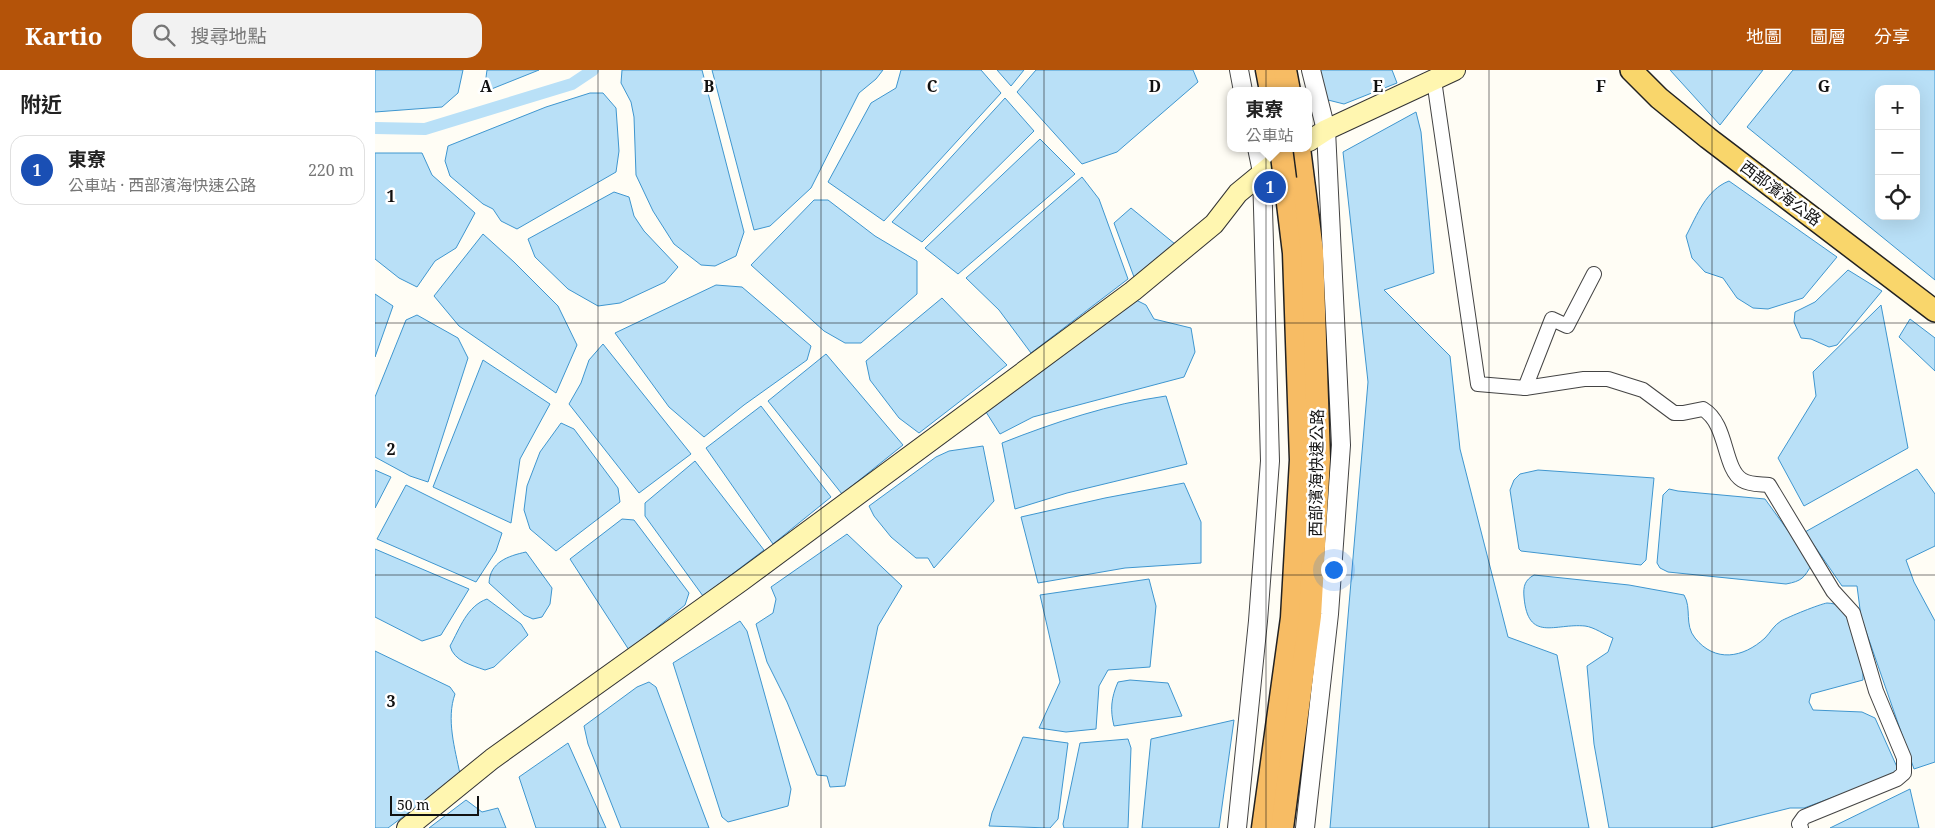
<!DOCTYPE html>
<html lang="zh-TW">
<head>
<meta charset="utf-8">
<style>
	body { margin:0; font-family:"Noto Serif","Noto Sans TC",serif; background:#f2f2f2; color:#222 }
	.controls { position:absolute; right:15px; top:15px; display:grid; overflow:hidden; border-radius:10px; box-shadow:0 5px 20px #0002 }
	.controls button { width:45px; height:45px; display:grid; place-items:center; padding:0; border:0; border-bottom:1px solid #e0e0e0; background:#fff; color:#222; font:25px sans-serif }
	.scale { position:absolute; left:15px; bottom:12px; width:89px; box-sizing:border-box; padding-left:5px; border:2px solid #111; border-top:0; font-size:14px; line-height:18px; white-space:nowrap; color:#111; -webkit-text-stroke:4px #fff; paint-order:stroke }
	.you { position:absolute; left:958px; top:499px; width:18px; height:18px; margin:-12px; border:4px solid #fff; border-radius:50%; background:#1a73e8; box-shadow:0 0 0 8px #1a73e833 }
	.badge { display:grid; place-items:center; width:32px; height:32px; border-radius:50%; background:#b45309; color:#fff; font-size:16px; font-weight:700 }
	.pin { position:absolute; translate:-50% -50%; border:2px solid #fff; box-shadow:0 1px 5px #0006 }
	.popup { position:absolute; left:852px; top:17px; width:85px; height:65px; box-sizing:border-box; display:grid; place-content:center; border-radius:10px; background:#fff; filter:drop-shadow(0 1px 4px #0005); font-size:16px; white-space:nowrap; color:#767676 }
	.popup b { font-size:19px; color:#222 }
	.popup::after { content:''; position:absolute; left:50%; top:100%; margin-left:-10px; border:10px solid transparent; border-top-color:#fff }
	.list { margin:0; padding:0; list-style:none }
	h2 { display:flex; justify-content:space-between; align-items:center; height:65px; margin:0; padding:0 20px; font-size:21px }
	h2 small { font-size:16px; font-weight:400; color:#767676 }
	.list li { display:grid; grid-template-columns:32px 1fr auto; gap:15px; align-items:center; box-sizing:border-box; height:70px; margin:0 10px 10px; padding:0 10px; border:1px solid #e0e0e0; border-radius:15px }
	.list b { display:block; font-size:19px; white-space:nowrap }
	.list p { margin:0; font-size:16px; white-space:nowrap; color:#767676 }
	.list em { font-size:16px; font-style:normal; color:#767676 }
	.icon { flex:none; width:28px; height:28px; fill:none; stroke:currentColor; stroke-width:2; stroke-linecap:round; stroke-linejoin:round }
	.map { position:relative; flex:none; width:1560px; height:758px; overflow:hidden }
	header { display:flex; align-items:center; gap:30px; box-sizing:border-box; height:70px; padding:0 25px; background:#b45309; color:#fff }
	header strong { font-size:24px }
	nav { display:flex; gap:28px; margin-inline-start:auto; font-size:18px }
	.search { width:350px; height:45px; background:#f2f2f2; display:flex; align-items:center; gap:12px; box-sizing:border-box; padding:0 18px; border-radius:15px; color:#767676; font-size:19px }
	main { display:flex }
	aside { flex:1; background:#fff }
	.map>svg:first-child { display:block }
	.water { fill:#b9e0f7; stroke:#3f96cf; fill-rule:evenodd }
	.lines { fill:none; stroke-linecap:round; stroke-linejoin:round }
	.canal { stroke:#b9e0f7; stroke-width:12 }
	.minor-casing { stroke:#444; stroke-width:16 }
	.tertiary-casing { stroke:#444; stroke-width:20 }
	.secondary-casing { stroke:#333; stroke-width:22 }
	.primary-casing { stroke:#222; stroke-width:24 }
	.trunk-casing { stroke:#222; stroke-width:25 }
	.minor { stroke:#fff; stroke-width:14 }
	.tertiary { stroke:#fff; stroke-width:18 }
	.secondary { stroke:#fff6b0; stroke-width:20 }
	.primary { stroke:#f9d66b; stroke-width:21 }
	.trunk { stroke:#f7bc64; stroke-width:22 }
	.trunk-bridge-casing { stroke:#222; stroke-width:25; stroke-linecap:butt }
	.trunk-bridge { stroke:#f7bc64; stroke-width:22 }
	.grid { fill:none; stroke:#111; stroke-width:1; stroke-opacity:0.55 }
	.labels { text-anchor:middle; stroke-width:5; stroke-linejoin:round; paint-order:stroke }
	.street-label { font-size:16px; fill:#111; stroke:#fff }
	.grid-label { font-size:16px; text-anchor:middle; font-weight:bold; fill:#111; stroke:#fff; stroke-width:5; stroke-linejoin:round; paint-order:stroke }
</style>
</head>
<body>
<header>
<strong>Kartio</strong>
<div class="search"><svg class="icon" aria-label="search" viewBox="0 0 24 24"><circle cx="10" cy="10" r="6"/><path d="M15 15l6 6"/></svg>搜尋地點</div>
<nav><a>地圖</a><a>圖層</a><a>分享</a></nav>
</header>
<main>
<aside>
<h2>附近<small></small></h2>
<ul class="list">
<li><span class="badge" style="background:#1a4fb4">1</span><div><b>東寮</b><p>公車站 · 西部濱海快速公路</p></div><em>220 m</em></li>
</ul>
</aside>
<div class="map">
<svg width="1560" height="758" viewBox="0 0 1560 758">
	<rect width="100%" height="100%" fill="#fffdf5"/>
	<!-- water -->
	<g class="water">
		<polygon points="0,0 88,0 83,23 67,37 0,42"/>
		<polygon points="112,0 164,0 109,22"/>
		<polygon points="247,0 327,0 369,162 361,186 340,196 326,195 299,174 278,141 261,105 259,47 256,32 246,13"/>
		<polygon points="337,0 508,0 501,9 484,23 436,118 395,156 379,160"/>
		<polygon points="526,0 606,0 626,23 509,151 453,112 496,33 521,18"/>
		<polygon points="622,0 649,0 636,16"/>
		<polygon points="661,0 818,0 823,12 742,82 707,94 642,22"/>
		<polygon points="945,0 1017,0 1022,13 969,34 949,29"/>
		<polygon points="1295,0 1388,0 1345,55"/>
		<path d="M1418,0h142v210l-188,-153zM1504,19h37v127h-37z"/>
		<polygon points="215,23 228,23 241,38 244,81 241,102 142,159 126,151 118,139 108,134 75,106 70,91 73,76 171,37"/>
		<polygon points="630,28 659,61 547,172 517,152"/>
		<polygon points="1041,42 1046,62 1059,203 1009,220 1075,286 1085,379 1133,567 1182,585 1214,758 955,758 993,312 968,82"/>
		<polygon points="665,69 700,104 583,204 550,178"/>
		<polygon points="0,83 47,83 57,105 100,143 81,178 60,191 42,217 24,208 0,189"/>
		<polygon points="707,107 724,129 753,209 656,283 624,240 591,208"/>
		<path d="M1354,111l108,76 -34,41 -35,11 -15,-1 -16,-10 -14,-20 -18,-6 -13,-14 -6,-22c11,-21 20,-46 43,-55z"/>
		<polygon points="239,122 254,127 259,146 269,161 303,197 290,212 245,233 223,236 193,219 160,187 153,169"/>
		<polygon points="439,130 453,130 500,166 542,191 542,224 486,273 470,273 449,261 376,195"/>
		<polygon points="756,138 800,174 759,207 739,153"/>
		<polygon points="108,164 139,192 183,236 202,275 181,323 84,256 59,226"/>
		<polygon points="1473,200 1507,221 1462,275 1454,277 1436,269 1426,268 1419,252 1420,242 1440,232"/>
		<polygon points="341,215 367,217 436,276 432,290 369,335 329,367 294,337 240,263"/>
		<polygon points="0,224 18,236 0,287"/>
		<polygon points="567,228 632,295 544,363 524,348 495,310 491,291"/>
		<polygon points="761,230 771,235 779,249 816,258 820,282 809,307 658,347 625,364 611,342"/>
		<polygon points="1506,235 1533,378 1429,436 1403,388 1441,326 1438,302"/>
		<polygon points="42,245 83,268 93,288 53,412 35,406 0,387 0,327 31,250"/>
		<polygon points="1535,249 1560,268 1560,301 1524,267"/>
		<polygon points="228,274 316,384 264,423 194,334 206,313 214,290"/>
		<polygon points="451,284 528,375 467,424 393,331"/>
		<polygon points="108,290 175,334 145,389 136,453 58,417"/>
		<path d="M791,326l21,68 -120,29 -52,16 -13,-66c53,-21 108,-39 164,-47z"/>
		<polygon points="386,336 456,427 398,474 331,378"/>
		<polygon points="186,353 199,359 243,418 245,432 181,481 155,459 149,440 152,416 165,382"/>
		<polygon points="608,376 619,431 559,498 553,488 541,488 516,467 499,446 494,436 561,387 574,381"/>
		<polygon points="320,391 389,480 328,526 270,446 270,433"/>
		<polygon points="1542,399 1560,424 1560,476 1531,490 1539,512 1560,551 1560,692 1539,699 1486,547 1482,516 1467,516 1430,462"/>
		<polygon points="0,400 16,407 0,438"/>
		<polygon points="1163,400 1279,408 1271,490 1266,495 1146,481 1144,479 1135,420 1139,410 1145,404"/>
		<polygon points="809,413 826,452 826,493 750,498 663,513 646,447 730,428"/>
		<polygon points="31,415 127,463 121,481 101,512 2,469"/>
		<path d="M1294,419l9,2 87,8 47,65c-8,14 -10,17 -26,20l-118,-12 -8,-4 -3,-5 6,-68z"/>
		<polygon points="247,449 259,450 314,523 310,535 254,580 195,489"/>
		<polygon points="472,464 527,516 503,556 470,716 455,717 452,706 442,705 412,632 392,592 381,554 398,543 401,529 396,517"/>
		<polygon points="0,479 94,519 66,565 47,571 0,547"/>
		<path d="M151,482l26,36 -2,16 -8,13 -9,2 -9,-4 -35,-32c1,-21 19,-27 37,-31z"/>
		<path d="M1159,505l95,10 55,10c8,13 0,30 11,43 20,25 48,20 70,0 5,-5 9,-13 16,-17 7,-4 39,-17 46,-18 5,0 11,2 16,3l6,12 14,54v8l-52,14 -2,8 4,8 49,2 13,6 22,49 -1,5 -11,6 -81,30h-14l-80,20h-101l-15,-84 -7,-78 21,-14 5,-14c-8,-3 -19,-11 -28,-12 -30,-3 -57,17 -61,-29 -1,-11 1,-17 10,-22z"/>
		<polygon points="774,509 781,536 775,597 733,600 724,616 721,659 691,662 664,658 685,612 665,525"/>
		<path d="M112,529l34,25 7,11 -34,32 -9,3c-14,-5 -31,-9 -35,-24 10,-18 17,-40 37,-47z"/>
		<polygon points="365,551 372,561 416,719 413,736 353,752 347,747 298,593"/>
		<path d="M0,581l75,36 5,7c-9,25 0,55 5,80l-72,54h-13z"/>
		<path d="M755,610l38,3 14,33 -68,10c-4,-16 -3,-28 4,-44z"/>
		<polygon points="274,612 281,617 334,758 246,758 213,674 209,656 262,617"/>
		<polygon points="859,650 844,758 767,758 776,669"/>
		<polygon points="648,667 693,673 683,749 675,758 614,756 617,743"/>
		<polygon points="753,669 756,678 753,758 689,758 688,754 705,673"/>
		<polygon points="193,673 231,758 161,758 144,707"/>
		<polygon points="1535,719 1544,758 1455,758"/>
		<polygon points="91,730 107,742 123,738 131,758 54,758"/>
	</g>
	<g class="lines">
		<!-- canal -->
		<polyline class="canal" points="0,58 50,59 197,14 218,0"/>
		<defs>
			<g id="minor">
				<path d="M1059,10l44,304 47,4 59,-9h24l35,11 31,23h9l20,-4c25,15 20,59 39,71 8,5 18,4 27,5l64,106 20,22 23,78 28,67v15l-7,6 -93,38 -5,7 2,4"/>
				<polyline points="1150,318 1177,249 1192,256 1219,204"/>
			</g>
			<g id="tertiary">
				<polyline points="864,0 868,21"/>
				<polyline points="862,758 883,551 895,391 887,102 882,78"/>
				<polyline points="930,758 954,544 966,375 951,60 936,0"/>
			</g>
			<g id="secondary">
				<polyline points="934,71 951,60 1080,0"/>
				<polyline points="32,758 117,689 366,511 758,221 839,154 863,123 902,91 919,80"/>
			</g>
			<polyline id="primary" points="1256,0 1284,28 1333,68 1560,241"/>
			<g id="trunk">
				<polyline points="892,0 896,21"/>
				<polyline points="910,0 914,21"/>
				<polyline points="888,758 917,548 926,390 919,183 910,109"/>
				<polyline points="907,758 935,546 944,389 937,181 924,78"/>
			</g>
		</defs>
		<!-- minor casing -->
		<use href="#minor" class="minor-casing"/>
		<!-- tertiary casing -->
		<use href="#tertiary" class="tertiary-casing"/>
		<!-- secondary casing -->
		<use href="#secondary" class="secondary-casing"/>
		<!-- primary casing -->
		<use href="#primary" class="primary-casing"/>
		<!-- trunk casing -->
		<use href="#trunk" class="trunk-casing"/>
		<!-- minor -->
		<use href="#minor" class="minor"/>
		<!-- tertiary -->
		<use href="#tertiary" class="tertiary"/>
		<!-- secondary -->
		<use href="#secondary" class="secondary"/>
		<!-- primary -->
		<use href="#primary" class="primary"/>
		<!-- trunk -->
		<use href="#trunk" class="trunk"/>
		<defs>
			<polyline id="trunk-bridge" points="906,78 910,109"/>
		</defs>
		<!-- trunk-bridge casing -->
		<use href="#trunk-bridge" class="trunk-bridge-casing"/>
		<!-- trunk-bridge -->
		<use href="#trunk-bridge" class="trunk-bridge"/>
	</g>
	<!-- grid -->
	<path class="grid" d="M223,0v758M446,0v758M669,0v758M891,0v758M1114,0v758M1337,0v758M0,253h1560M0,505h1560"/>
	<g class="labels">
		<!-- street labels -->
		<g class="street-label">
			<text transform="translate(1406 123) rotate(37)" y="6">西部濱海公路</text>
			<text transform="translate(941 403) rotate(-89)" y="6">西部濱海快速公路</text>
		</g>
	</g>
	<g class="grid-label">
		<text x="111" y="22">A</text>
		<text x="334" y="22">B</text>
		<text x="557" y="22">C</text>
		<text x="780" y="22">D</text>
		<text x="1003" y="22">E</text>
		<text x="1226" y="22">F</text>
		<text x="1449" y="22">G</text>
		<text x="16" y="132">1</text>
		<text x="16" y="385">2</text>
		<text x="16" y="637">3</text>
	</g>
</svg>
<div class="controls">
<button>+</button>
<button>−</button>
<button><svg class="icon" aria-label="locate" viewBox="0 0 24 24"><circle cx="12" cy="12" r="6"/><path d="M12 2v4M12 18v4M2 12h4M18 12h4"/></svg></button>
</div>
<div class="scale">50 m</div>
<div class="you"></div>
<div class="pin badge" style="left:895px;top:117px;background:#1a4fb4">1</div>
<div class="popup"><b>東寮</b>公車站</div>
</div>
</main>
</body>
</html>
